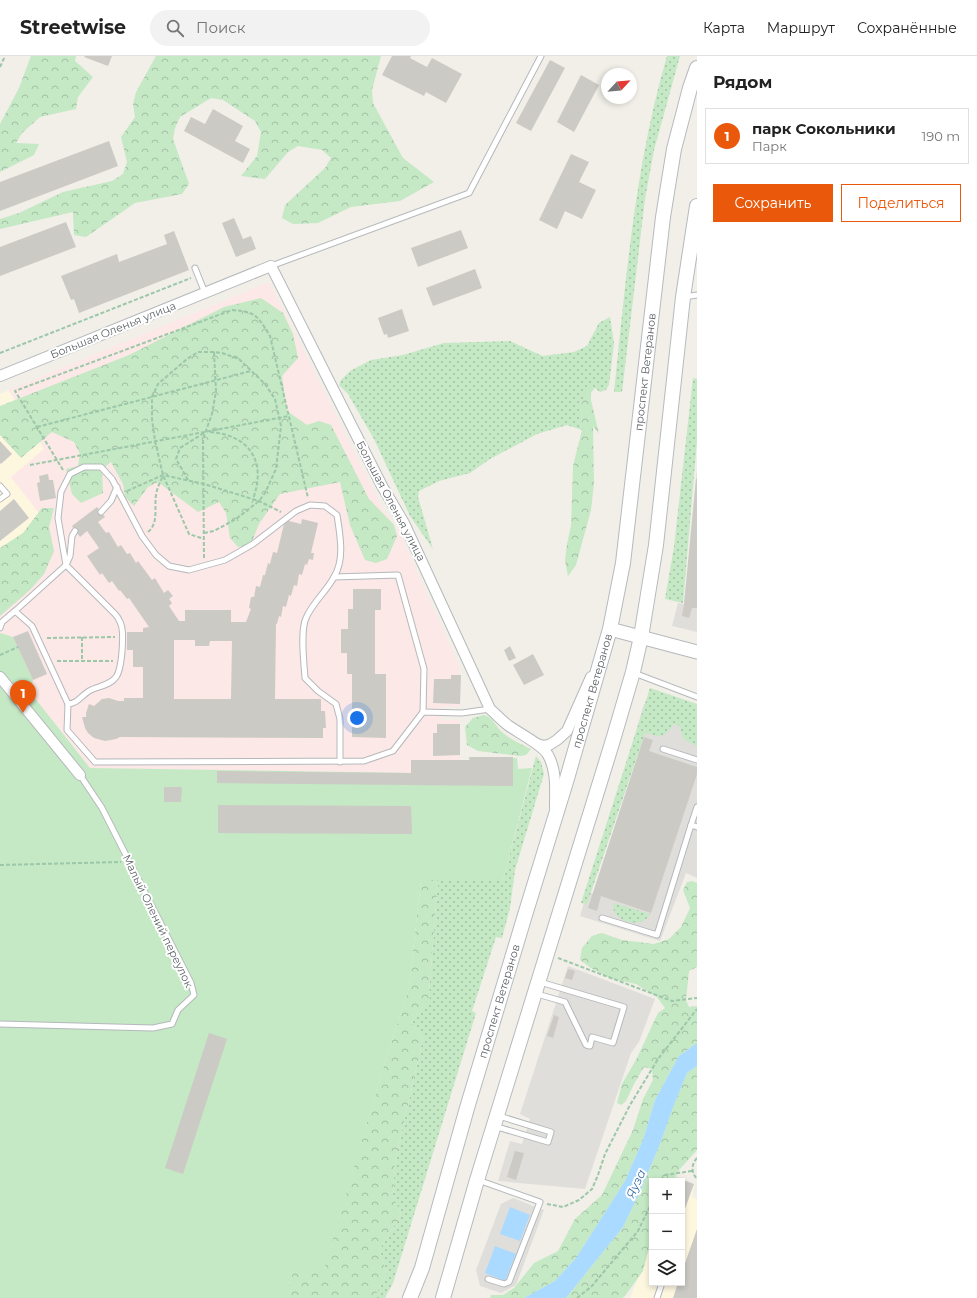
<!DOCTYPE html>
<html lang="ru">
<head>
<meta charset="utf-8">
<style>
	body { margin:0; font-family:Montserrat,sans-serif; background:#f2f2f2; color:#222 }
	.controls { position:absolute; right:12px; bottom:12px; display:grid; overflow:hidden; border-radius:0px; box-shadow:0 2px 6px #0003 }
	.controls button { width:36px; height:36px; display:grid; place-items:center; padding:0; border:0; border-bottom:1px solid #e0e0e0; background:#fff; color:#222; font:20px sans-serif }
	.compass { position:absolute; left:601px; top:12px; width:36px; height:36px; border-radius:50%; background:#fff; box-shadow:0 2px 6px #0003; rotate:64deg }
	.you { position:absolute; left:357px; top:662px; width:14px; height:14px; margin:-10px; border:3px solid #fff; border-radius:50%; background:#1a73e8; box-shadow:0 0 0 6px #1a73e833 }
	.badge { display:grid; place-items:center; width:26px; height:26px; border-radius:50%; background:#ea580c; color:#fff; font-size:13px; font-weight:700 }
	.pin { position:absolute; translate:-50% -33px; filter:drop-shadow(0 1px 2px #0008) }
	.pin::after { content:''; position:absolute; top:21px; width:14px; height:12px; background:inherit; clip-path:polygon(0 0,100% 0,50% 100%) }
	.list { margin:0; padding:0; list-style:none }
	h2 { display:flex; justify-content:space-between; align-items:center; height:52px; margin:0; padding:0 16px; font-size:17px }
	h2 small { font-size:13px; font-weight:400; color:#767676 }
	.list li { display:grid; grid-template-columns:26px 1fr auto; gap:12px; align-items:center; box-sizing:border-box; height:56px; margin:0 8px 8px; padding:0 8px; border:1px solid #e0e0e0; border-radius:0px }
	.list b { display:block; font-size:15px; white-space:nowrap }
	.list p { margin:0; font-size:13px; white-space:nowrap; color:#767676 }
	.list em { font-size:13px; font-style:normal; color:#767676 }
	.actions { display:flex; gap:8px; padding:12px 16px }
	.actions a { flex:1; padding:9px 0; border:1px solid #ea580c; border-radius:0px; text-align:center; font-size:14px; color:#ea580c }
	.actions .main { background:#ea580c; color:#fff }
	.icon { flex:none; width:22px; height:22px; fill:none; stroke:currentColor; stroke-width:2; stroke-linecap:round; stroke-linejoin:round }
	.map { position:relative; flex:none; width:697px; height:1242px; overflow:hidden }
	header { display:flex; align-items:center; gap:24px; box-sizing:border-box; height:56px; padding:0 20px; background:#fff; border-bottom:1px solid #e0e0e0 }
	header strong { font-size:19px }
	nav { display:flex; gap:22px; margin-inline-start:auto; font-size:14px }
	.search { width:280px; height:36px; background:#f2f2f2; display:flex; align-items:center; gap:10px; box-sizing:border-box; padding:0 14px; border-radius:22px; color:#767676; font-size:15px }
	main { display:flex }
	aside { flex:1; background:#fff }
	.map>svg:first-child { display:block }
	.commercial { fill:#fef7e0 }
	.industrial { fill:#e0deda }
	.medical { fill:#fce8e6 }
	.grass { fill:url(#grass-dots) }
	.forest { fill:url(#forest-crowns) }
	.green { fill:#c5e8c5 }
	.water { fill:#aadaff }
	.building { fill:#cccac5; fill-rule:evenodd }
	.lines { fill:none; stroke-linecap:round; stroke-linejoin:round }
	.service-casing { stroke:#b5b8bc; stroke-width:7 }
	.minor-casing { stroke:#b5b8bc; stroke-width:12 }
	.tertiary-casing { stroke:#b5b8bc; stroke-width:15 }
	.secondary-casing { stroke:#b6babf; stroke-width:16 }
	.path { stroke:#9cc7a9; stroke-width:2; stroke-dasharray:4 2; stroke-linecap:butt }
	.service { stroke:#fff; stroke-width:5 }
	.minor { stroke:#fff; stroke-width:10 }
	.tertiary { stroke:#fff; stroke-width:13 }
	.secondary { stroke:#fff; stroke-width:14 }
	.labels { text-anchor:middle; stroke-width:4; stroke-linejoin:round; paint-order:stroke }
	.street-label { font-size:11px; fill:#5f6368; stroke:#fff }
	.water-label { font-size:12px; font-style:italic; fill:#4174aa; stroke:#fff }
</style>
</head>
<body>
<header>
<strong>Streetwise</strong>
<div class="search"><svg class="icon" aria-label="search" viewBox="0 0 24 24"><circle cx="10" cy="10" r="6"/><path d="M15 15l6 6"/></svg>Поиск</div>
<nav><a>Карта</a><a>Маршрут</a><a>Сохранённые</a></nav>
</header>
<main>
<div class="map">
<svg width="697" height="1242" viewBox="0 0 697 1242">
	<defs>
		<pattern id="grass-dots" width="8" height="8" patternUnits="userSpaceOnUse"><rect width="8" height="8" fill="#c5e8c5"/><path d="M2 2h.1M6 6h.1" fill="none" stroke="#a3c0a4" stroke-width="1.8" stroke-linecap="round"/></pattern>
		<pattern id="forest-crowns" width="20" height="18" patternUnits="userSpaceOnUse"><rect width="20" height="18" fill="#c5e8c5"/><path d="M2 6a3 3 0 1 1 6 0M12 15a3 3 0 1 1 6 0" fill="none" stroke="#a3c0a4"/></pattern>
	</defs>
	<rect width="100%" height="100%" fill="#f1efe8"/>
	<!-- commercial -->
	<g class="commercial">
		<polygon points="9,334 45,393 48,469 0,506 0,338"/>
		<polygon points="676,1121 694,1128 692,1141 697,1143 697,1242 630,1242 652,1187 652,1227 682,1227 682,1125 675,1125"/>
	</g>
	<!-- industrial -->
	<g class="industrial">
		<polygon points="697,412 697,576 672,570 678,547 684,548"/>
		<polygon points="644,648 697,667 697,822 686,817 660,885 580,860 587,837 593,837 640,692 632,689"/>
		<polygon points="568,910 655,943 639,986 631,997 585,1133 498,1125 510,1085 522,1088 530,1063 520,1058"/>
		<polygon points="513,1142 544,1154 516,1229 501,1237 480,1230 476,1214 501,1148"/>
	</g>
	<!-- medical -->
	<polygon class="medical" points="269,226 382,451 399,475 460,612 460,651 440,651 441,664 459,664 460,704 411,704 411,717 90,712 30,636 13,581 0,577 0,506 48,469 11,421 44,393 9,334"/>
	<!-- grass -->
	<g class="grass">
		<path d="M667,0h13l-26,94 -9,49 -23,193h-8c12,-113 21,-227 53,-336z"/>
		<polygon points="610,261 614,287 609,329 606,334 600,336 595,332 588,334 581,350 582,374 567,369 537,378 490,403 470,417 439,425 419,435 418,441 433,493 410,460 374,383 348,338 339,329 341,324 350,315 371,304 403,299 444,287 510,285 538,298 543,300 574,296 587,290 599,267"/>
		<polygon points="693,322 697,323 697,385 683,547 665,543 674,491"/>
		<path d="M650,632l47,16v42c-12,-5 -15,-6 -17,-20l-6,-2c-11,15 -13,13 -29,9l-58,171 -6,-1z"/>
		<polygon points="536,700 541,706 544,718 515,814 510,852 502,882 496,881 472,955 476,957 393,1227 385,1242 374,1242 387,1217 379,1194 401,1159 393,1139 395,1106 423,982 411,967 433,937 429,938 438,824 503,824"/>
		<path d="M614,847l36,11c-8,17 -42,6 -36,-11z"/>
	</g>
	<!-- forest -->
	<g class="forest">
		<polygon points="31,0 76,0 75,5 93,21 78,41 76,53 40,61 22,77 16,87 39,88 34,99 0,116 0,68 19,32"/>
		<polygon points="156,0 381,0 372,34 373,47 403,102 434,126 400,145 351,151 318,167 293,168 282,162 285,149 325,112 331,102 322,94 298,90 288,96 265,123 241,120 257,100 261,76 255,65 223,44 211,42 180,61 175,72 173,83 189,128 182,138 135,147 86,181 74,179 73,156 0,173 0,163 19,157 63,136 112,125 123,118 127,106 121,81 135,61 133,48 136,36"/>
		<polygon points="261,242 283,257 293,278 298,302 282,320 287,355 307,369 319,365 331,369 369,443 394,469 397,480 387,503 376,507 365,504 350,469 340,426 280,438 259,468 250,490 238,491 230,482 226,457 219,446 198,456 158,426 148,431 134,450 125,441 123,428 111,406 102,414 103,437 81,447 72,438 66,413 78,410 80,398 74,386 52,376 21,402 0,379 0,350 129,299 224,251"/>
		<polygon points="595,332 591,337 591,344 599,378 593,370 594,427 591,454 576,509 568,520 565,505 567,488 571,470 573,410 582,374 581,350 585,338 588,334"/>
		<polygon points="42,452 54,452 49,471 54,495 44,518 30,534 0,560 0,492 23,477"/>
		<path d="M484,659c10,3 11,11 18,17 9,8 19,12 29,17l-5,6 -6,1 -42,-5 -11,-6 -2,-18 8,-9z"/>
		<polygon points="421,824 438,824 429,937 434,936 411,967 423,982 395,1106 393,1139 401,1159 379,1194 387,1217 374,1242 283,1242 296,1209 322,1219 381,1019 409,931"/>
		<polygon points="692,825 697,827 697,911 689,915 686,944 689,951 697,950 697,987 679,1000 655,1044 643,1084 625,1125 576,1202 555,1225 524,1242 490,1242 491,1239 503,1239 514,1232 534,1207 558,1195 575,1163 602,1139 633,1074 643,1043 653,1024 652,1013 644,1011 634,1028 626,1045 621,1049 617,1047 622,1028 637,1002 658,957 665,952 657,941 636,928 612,923 591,912 580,904 582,892 592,880 602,877 622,884 654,888 669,883 681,871 690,852 683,834 687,826"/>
		<polygon points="697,1010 697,1094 680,1113 673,1125 652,1125 652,1162 649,1167 651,1184 643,1215 625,1240 622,1242 566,1242 623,1171 640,1136 660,1088 673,1050 687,1017"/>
	</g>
	<!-- green -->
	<polygon class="green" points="0,577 13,581 33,624 30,636 90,712 411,717 411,704 469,704 469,701 517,702 518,713 532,712 503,824 421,824 409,931 381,1019 322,1220 296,1210 283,1242 0,1242"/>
	<!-- water -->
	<g class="water">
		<polygon points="697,987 697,1010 687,1017 673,1051 660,1088 640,1136 623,1171 566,1242 524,1242 555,1225 576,1202 625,1125 643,1084 655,1044 679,1000"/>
		<polygon points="510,1151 530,1159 520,1185 500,1178"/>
		<polygon points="495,1190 516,1198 505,1225 485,1217"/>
	</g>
	<!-- building -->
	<g class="building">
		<polygon points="85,0 112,0 108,10 84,1"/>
		<polygon points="392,0 411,0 410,2 427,11 432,2 462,18 446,47 426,36 424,40 382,19"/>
		<polygon points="550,4 565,12 531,75 516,67"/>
		<polygon points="581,19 599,29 574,76 557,66"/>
		<polygon points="213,53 243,70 235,85 250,93 243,107 184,75 191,61 205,68"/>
		<polygon points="109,85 118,110 0,155 0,126"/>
		<polygon points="571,98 589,106 579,126 596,134 582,163 565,155 557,173 539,164"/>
		<polygon points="234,162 243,183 251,180 256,193 236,201 222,167"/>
		<polygon points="66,166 76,191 0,220 0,191"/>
		<polygon points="461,174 468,192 418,211 411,192"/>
		<polygon points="174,175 189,214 79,257 74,243 71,244 61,220 117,198 119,206 167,188 164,179"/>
		<polygon points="475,213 482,232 433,250 426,232"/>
		<polygon points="402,253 409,275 388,282 387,278 384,279 378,262"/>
		<polygon points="0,385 12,398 1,408 0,407"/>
		<polygon points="48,418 49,424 53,424 56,442 40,445 37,427 40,426 39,420"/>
		<polygon points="696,423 697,423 697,552 692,552 689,562 682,560 684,549"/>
		<polygon points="14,443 29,462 0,485 0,455"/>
		<path d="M97,451l8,10 -7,5 8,11 3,-1 9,15 3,-2 6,9 3,-1 6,10 2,-2 14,19 3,-2 9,15 4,-3 5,6 -4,3 3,4 -3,3 10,15h6v-11h46v12h15l5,-13 -2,-1 2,-11h3l2,-11 4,1 3,-12h2l3,-12 2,1 3,-12 4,1 8,-33 16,4 1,-5 16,4 -7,30h3l-1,7 -4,-1 -2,6 -2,-1 -3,11 -3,-1 -2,12 -3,-1 -3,11 -2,-1 -3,12 -3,-1 -2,11 -2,-1 -2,8h-1l-1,75h46v12h4l1,17h-3v10l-203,-1 -4,2 -11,2 -11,-3 -6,-5 -3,-5 -3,-11h4v-4l3,-9 5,2 8,-7 7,-1 9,3h6v-3h19v-31h-10v-17h-6v-18h16v-4l6,-1 -20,-29 -2,1 -7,-9 -1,1 -7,-10 -3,2 -7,-10 -2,2 -13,-19 12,-8 -12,-17 -7,6 -8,-11zM174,584h21v6h14l1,-5h22l-1,58h-57z"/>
		<polygon points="353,533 381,533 381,554 375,554 375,618 386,618 386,682 352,681 352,618 347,618 347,597 341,597 341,573 348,573 348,553 353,553"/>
		<polygon points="28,575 47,618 33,624 13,581"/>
		<polygon points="510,590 516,602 509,605 504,594"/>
		<polygon points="533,598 544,619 524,629 513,609"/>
		<polygon points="451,619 461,619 460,648 433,647 434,623 451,623"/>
		<polygon points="437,668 460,668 460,699 433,700 433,677 437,677"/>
		<polygon points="644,681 653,684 649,695 697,711 697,718 651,857 601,840 597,855 588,852"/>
		<polygon points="469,701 513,701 513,730 217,727 217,715 411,717 411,704 470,704"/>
		<polygon points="164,731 182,731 181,746 164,746"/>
		<polygon points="218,749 411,750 412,778 218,777"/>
		<polygon points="568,913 575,915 572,924 565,922"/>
		<polygon points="554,959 559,961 553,982 547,980"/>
		<polygon points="209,977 227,983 183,1118 165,1112"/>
		<polygon points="515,1095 524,1097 516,1124 507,1121"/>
		<polygon points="676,1121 694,1128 682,1161 682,1125 675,1125"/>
		<polygon points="697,1173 697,1242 673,1242 678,1227 682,1227 682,1216"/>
	</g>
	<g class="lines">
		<defs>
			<g id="service">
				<polyline points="271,210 469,137 541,0"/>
				<polyline points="195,212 205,237"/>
				<polyline points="684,241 697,239"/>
				<polyline points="0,430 7,438 0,443"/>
				<polyline points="101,456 111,445 117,431"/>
				<polyline points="334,521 398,519 424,613 423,656"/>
				<path d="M15,555l51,-46 -8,-47 3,-26 9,-18 14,-7h17l11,12 30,57 14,19 13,11 20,4 36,-10 28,-16 43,-33 14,-6 15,1 12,9c3,20 8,44 -3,62 -8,15 -21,25 -28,41 -6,13 -2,45 -1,60l13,13 18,13 4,15v43"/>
				<polyline points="0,572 2,566 15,555 32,570 68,648 67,674 95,706 364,705 393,695 423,656 462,657 490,653"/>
				<polyline points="634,617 697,641"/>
				<path d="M68,648c10,-1 12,-7 21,-13 8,-5 21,-5 27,-14 6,-8 9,-46 4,-55 -1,-3 -3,-6 -5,-8l-49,-49 4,-9 2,-20 3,-5"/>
				<polyline points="663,693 697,704"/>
				<polyline points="691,769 697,751"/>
				<polyline points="602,862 657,879 691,769 697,771"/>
				<polyline points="537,938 565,946 586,989 590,990 592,981 613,987 624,951 540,926"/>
				<polyline points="0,968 153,972 172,968 178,954 194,939 191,927 102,752 80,719"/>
				<polyline points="494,1070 548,1086 551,1076 499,1060"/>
				<polyline points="478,1124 540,1146 509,1226 504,1228 488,1223"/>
				<polyline points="657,1242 662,1227"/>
			</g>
			<g id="minor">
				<path d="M0,320l271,-110 111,220 22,37 86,186c7,6 12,12 19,17 10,7 35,20 39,29 9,16 7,35 7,52"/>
				<polyline points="0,621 80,719"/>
				<polyline points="537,688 543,690 549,689 557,684 567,675 591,621"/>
			</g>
			<polyline id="tertiary" points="610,573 697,596"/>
			<g id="secondary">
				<path id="s1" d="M410,1242l12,-30 45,-160 58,-193 41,-133 44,-153 13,-66 40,-346 11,-68 16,-61 7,-20"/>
				<polyline points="443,1242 477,1124 613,684 633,616 641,581 656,489 683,241 697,150"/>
			</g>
		</defs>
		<!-- service casing -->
		<use href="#service" class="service-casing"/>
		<!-- minor casing -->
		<use href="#minor" class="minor-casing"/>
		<!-- tertiary casing -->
		<use href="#tertiary" class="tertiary-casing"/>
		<!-- secondary casing -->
		<use href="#secondary" class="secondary-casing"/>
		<!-- path -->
		<g class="path">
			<polyline points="0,11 5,0"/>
			<polyline points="0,297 191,222"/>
			<polyline points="37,371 251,315"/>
			<path d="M210,376c39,3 57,29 43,67"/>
			<polyline points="30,409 289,360"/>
			<path d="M63,414l-48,-79 217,-81c24,2 25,5 38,26l38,162"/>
			<polyline points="188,424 176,403 180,392 204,377"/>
			<polyline points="127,435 163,419 204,428 259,445 281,456"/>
			<path d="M148,476c11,-9 6,-25 8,-37 1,-7 4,-13 7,-19"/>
			<polyline points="204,477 214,475 236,463 259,445 265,437 276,413 281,370 275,343 265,328 239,303 222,297 214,296 198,296 187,303 158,328 152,341 152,363 155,385 163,419 189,478 204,483"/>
			<polyline points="204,502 203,383 212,358 216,335 214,296"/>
			<polyline points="82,581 82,605"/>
			<polyline points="47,582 115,581"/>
			<polyline points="0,599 18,591"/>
			<polyline points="57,605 113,605"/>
			<polyline points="0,809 121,806"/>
			<polyline points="558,902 672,945 697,942"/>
			<path d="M697,1102c-6,7 -6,14 0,21"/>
			<polyline points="662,1125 665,1119 692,1115"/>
			<polyline points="547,1148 563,1151 579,1144 592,1133 598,1119 605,1098 630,1049 658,1003 697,953"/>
			<polyline points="577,1242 591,1231 638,1175 652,1146"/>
		</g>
		<!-- service -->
		<use href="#service" class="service"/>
		<!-- minor -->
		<use href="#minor" class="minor"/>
		<!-- tertiary -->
		<use href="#tertiary" class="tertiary"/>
		<!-- secondary -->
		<use href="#secondary" class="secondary"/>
	</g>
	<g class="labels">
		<!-- street labels -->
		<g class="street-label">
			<text transform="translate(113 274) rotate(-22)" y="4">Большая Оленья улица</text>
			<text dy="4" stroke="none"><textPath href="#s1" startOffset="958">проспект Ветеранов</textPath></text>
			<text transform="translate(391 445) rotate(62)" y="4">Большая Оленья улица</text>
			<text dy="4" stroke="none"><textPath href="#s1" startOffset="634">проспект Ветеранов</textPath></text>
			<text transform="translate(158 865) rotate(64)" y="4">Малый Олений переулок</text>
			<text dy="4" stroke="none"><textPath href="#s1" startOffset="310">проспект Ветеранов</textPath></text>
		</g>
		<!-- water labels -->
		<g class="water-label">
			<text transform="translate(636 1128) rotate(-65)" y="4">Яуза</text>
		</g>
	</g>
</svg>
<div class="controls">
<button>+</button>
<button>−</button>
<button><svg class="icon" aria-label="layers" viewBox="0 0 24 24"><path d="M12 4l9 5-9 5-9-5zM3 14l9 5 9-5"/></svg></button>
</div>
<svg class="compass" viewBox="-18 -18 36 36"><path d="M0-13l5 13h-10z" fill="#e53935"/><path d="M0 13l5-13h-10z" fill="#767676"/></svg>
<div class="you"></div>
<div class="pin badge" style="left:23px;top:657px">1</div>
</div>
<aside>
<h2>Рядом<small></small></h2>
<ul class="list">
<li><span class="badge">1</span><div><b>парк Сокольники</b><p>Парк</p></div><em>190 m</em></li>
</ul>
<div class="actions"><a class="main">Сохранить</a><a>Поделиться</a></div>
</aside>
</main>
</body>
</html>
